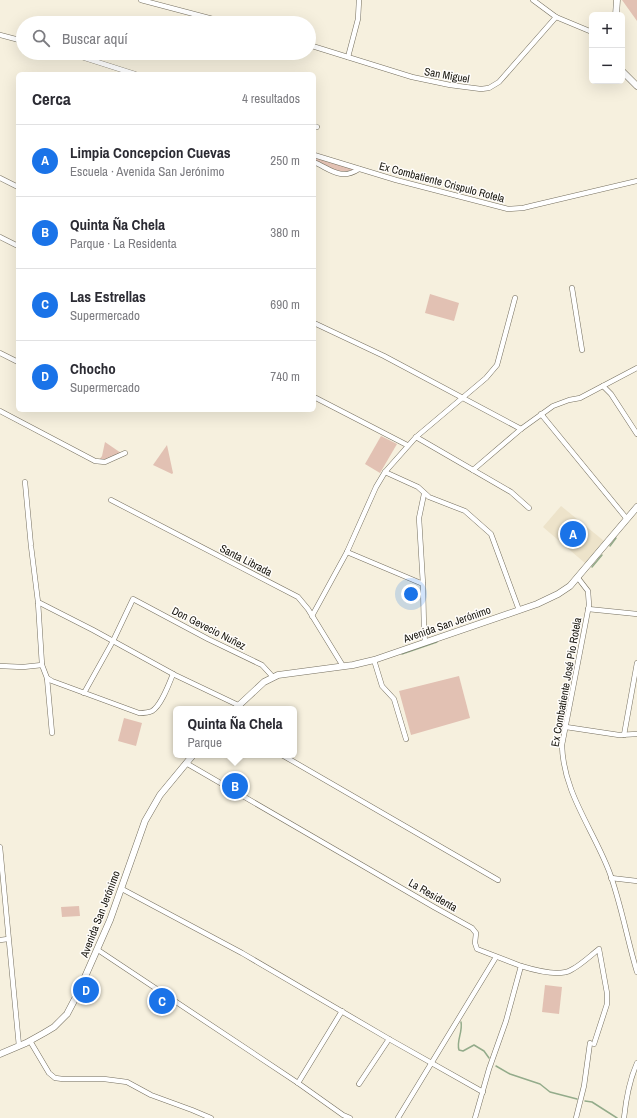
<!DOCTYPE html>
<html lang="es">
<head>
<meta charset="utf-8">
<style>
	body { margin:0; font-family:"Archivo Narrow",sans-serif; background:#f7f7f7; color:#2b2b33 }
	.controls { position:absolute; right:12px; top:12px; display:grid; overflow:hidden; border-radius:6px; box-shadow:0 4px 16px #0002 }
	.controls button { width:36px; height:36px; display:grid; place-items:center; padding:0; border:0; border-bottom:1px solid #e1e1e2; background:#fff; color:#2b2b33; font:20px sans-serif }
	.you { position:absolute; left:411px; top:594px; width:14px; height:14px; margin:-10px; border:3px solid #fff; border-radius:50%; background:#1a73e8; box-shadow:0 0 0 6px #1a73e833 }
	.badge { display:grid; place-items:center; width:26px; height:26px; border-radius:50%; background:#1a73e8; color:#fff; font-size:13px; font-weight:700 }
	.pin { position:absolute; translate:-50% -50%; border:2px solid #fff; box-shadow:0 1px 4px #0006 }
	.popup { position:absolute; left:173px; top:706px; width:124px; height:52px; box-sizing:border-box; display:grid; place-content:center; border-radius:6px; background:#fff; filter:drop-shadow(0 1px 3px #0005); font-size:13px; white-space:nowrap; color:#7c7c81 }
	.popup b { font-size:15px; color:#2b2b33 }
	.popup::after { content:''; position:absolute; left:50%; top:100%; margin-left:-8px; border:8px solid transparent; border-top-color:#fff }
	.list { margin:0; padding:0; list-style:none }
	h2 { display:flex; justify-content:space-between; align-items:center; height:52px; margin:0; padding:0 16px; font-size:17px }
	h2 small { font-size:13px; font-weight:400; color:#7c7c81 }
	.list li { display:grid; grid-template-columns:26px 1fr auto; gap:12px; align-items:center; box-sizing:border-box; height:72px; padding:0 16px; border-top:1px solid #e1e1e2 }
	.list b { display:block; font-size:15px; white-space:nowrap }
	.list p { margin:0; font-size:13px; white-space:nowrap; color:#7c7c81 }
	.list em { font-size:13px; font-style:normal; color:#7c7c81 }
	.icon { flex:none; width:22px; height:22px; fill:none; stroke:currentColor; stroke-width:2; stroke-linecap:round; stroke-linejoin:round }
	.map { position:relative; flex:none; width:637px; height:1118px; overflow:hidden }
	.search { position:absolute; background:#fff; box-shadow:0 4px 16px #0002; left:16px; top:16px; width:300px; height:44px; display:flex; align-items:center; gap:10px; box-sizing:border-box; padding:0 14px; border-radius:22px; color:#7c7c81; font-size:15px }
	.panel { position:absolute; background:#fff; box-shadow:0 4px 16px #0002; left:16px; top:72px; width:300px; height:340px; border-radius:6px }
	.map>svg:first-child { display:block }
	.built { fill:#ede3ca }
	.green { fill:#e2c1b3 }
	.lines { fill:none; stroke-linecap:round; stroke-linejoin:round }
	.stream { stroke:#93ab8a; stroke-width:1.5 }
	.street-casing { stroke:#756f5f; stroke-width:5.5 }
	.secondary-casing { stroke:#756f5f; stroke-width:7 }
	.street { stroke:#fff; stroke-width:4.5 }
	.secondary { stroke:#fff; stroke-width:6 }
	.labels { text-anchor:middle; stroke-width:3; stroke-linejoin:round; paint-order:stroke }
	.street-label { font-size:11px; fill:#16140d; stroke:#fffdfa }
</style>
</head>
<body>
<div class="map">
<svg width="637" height="1118" viewBox="0 0 637 1118">
	<rect width="100%" height="100%" fill="#f6f0de"/>
	<!-- built -->
	<polygon class="built" points="561,506 604,541 585,563 543,527"/>
	<!-- green -->
	<g class="green">
		<polygon points="622,0 637,0 637,21"/>
		<path d="M314,157l42,12c-18,6 -26,0 -42,-8z"/>
		<polygon points="430,294 459,303 454,321 425,313"/>
		<polygon points="381,436 397,444 380,473 365,464"/>
		<polygon points="105,442 121,453 105,461 99,460 102,456"/>
		<polygon points="167,445 173,473 172,474 153,465"/>
		<polygon points="459,676 470,718 411,735 399,691"/>
		<polygon points="124,718 142,723 136,746 118,741"/>
		<polygon points="79,906 80,916 62,917 61,907"/>
		<polygon points="545,985 562,987 559,1014 542,1012"/>
	</g>
	<g class="lines">
		<!-- stream -->
		<g class="stream">
			<polyline points="610,546 616,538"/>
			<polyline points="592,567 602,555"/>
			<polyline points="402,654 437,642"/>
			<path d="M461,1022c2,10 -5,19 -2,28l4,1 11,-6 10,6 5,7"/>
			<polyline points="496,1066 510,1074 540,1084 550,1092 577,1099"/>
			<polyline points="585,1101 592,1102 617,1118"/>
		</g>
		<defs>
			<g id="street">
				<polyline points="141,0 228,23"/>
				<polyline points="533,0 556,17 592,32"/>
				<polyline points="0,35 23,41"/>
				<polyline points="309,45 412,77 450,85 481,89 489,88 499,82 556,17"/>
				<polyline points="69,53 135,74"/>
				<polyline points="348,57 358,19 359,0"/>
				<polyline points="314,126 317,127"/>
				<polyline points="314,155 396,180 508,209 523,208 531,206 637,181"/>
				<path d="M314,162c16,7 27,19 45,7"/>
				<polyline points="0,178 18,187"/>
				<polyline points="0,237 18,246"/>
				<polyline points="572,288 582,350"/>
				<polyline points="314,323 384,356 521,429"/>
				<polyline points="0,353 18,362"/>
				<polyline points="603,386 611,394 637,434"/>
				<polyline points="314,397 407,445"/>
				<polyline points="0,411 95,461 105,462 125,453"/>
				<polyline points="541,414 627,519"/>
				<polyline points="416,437 511,492 529,508"/>
				<polyline points="473,470 521,429 553,406 569,400 580,398 637,368"/>
				<polyline points="385,472 418,487 429,497 465,511 491,534 519,610"/>
				<polyline points="25,482 31,546 38,602 42,665 47,678 52,733"/>
				<polyline points="424,494 419,518 423,584 424,630 425,642"/>
				<polyline points="111,500 298,597 308,609 343,666"/>
				<polyline points="347,552 423,584"/>
				<path d="M578,578l10,13 1,14 -27,140c1,47 31,84 47,126 12,32 18,68 28,101"/>
				<polyline points="38,602 93,630 175,675 238,705"/>
				<polyline points="588,609 637,614"/>
				<polyline points="312,616 347,552 376,487 385,472 416,437 486,378 497,365 515,298"/>
				<polyline points="374,660 382,686 394,699 406,739"/>
				<polyline points="0,666 23,667 42,665"/>
				<path d="M47,678l5,3 87,32c5,0 9,0 13,-2 9,-5 17,-27 21,-37"/>
				<polyline points="84,693 113,641 133,599 208,639 262,665 273,677"/>
				<polyline points="566,727 619,735 637,734"/>
				<polyline points="624,735 637,663"/>
				<polyline points="282,755 498,880"/>
				<polyline points="186,763 434,907 472,928 476,933 475,943 477,949 521,966 506,1021 489,1069 475,1118"/>
				<polyline points="0,847 19,1046"/>
				<polyline points="611,878 637,881"/>
				<polyline points="122,889 242,953 389,1039 483,1092"/>
				<polyline points="0,940 8,939"/>
				<polyline points="98,950 298,1083 343,1115 350,1118"/>
				<path d="M521,966c13,4 38,11 50,4 10,-5 19,-14 28,-21l8,44v11l-13,40"/>
				<polyline points="30,1041 49,1073 55,1078 63,1079 104,1079 127,1082 151,1095 192,1110 211,1118"/>
				<polyline points="298,1083 342,1011"/>
				<polyline points="359,1084 389,1039"/>
				<polyline points="398,1118 496,957"/>
				<polyline points="576,1118 584,1086 590,1043"/>
				<path d="M624,1118c2,-19 5,-37 13,-55"/>
			</g>
			<g id="secondary">
				<polyline points="616,15 617,0"/>
				<polyline points="622,71 637,86"/>
				<polyline points="235,709 264,682 278,675 353,665 374,660 537,604 558,594 570,586 637,507"/>
				<polyline points="0,1054 26,1043 44,1033 54,1027 67,1014 77,995 110,920 145,821 160,795 193,755"/>
			</g>
		</defs>
		<!-- street casing -->
		<use href="#street" class="street-casing"/>
		<!-- secondary casing -->
		<use href="#secondary" class="secondary-casing"/>
		<!-- street -->
		<use href="#street" class="street"/>
		<!-- secondary -->
		<use href="#secondary" class="secondary"/>
	</g>
	<g class="labels">
		<!-- street labels -->
		<g class="street-label">
			<text transform="translate(447 75) rotate(10)" y="4">San Miguel</text>
			<text transform="translate(442 182) rotate(15)" y="4">Ex Combatiente Crispulo Rotela</text>
			<text transform="translate(246 560) rotate(27)" y="4">Santa Librada</text>
			<text transform="translate(447 624) rotate(-19)" y="4">Avenida San Jerónimo</text>
			<text transform="translate(209 628) rotate(27)" y="4">Don Gevecio Nuñez</text>
			<text transform="translate(566 682) rotate(-80)" y="4">Ex Combatiente José Pio Rotela</text>
			<text transform="translate(433 895) rotate(30)" y="4">La Residenta</text>
			<text transform="translate(100 914) rotate(-69)" y="4">Avenida San Jerónimo</text>
		</g>
	</g>
</svg>
<div class="controls">
<button>+</button>
<button>−</button>
</div>
<div class="you"></div>
<div class="pin badge" style="left:573px;top:534px">A</div>
<div class="pin badge" style="left:235px;top:786px">B</div>
<div class="popup"><b>Quinta Ña Chela</b>Parque</div>
<div class="pin badge" style="left:162px;top:1001px">C</div>
<div class="pin badge" style="left:86px;top:990px">D</div>
<div class="search"><svg class="icon" aria-label="search" viewBox="0 0 24 24"><circle cx="10" cy="10" r="6"/><path d="M15 15l6 6"/></svg>Buscar aquí</div>
<section class="panel">
<h2>Cerca<small>4 resultados</small></h2>
<ul class="list">
<li><span class="badge">A</span><div><b>Limpia Concepcion Cuevas</b><p>Escuela · Avenida San Jerónimo</p></div><em>250 m</em></li>
<li><span class="badge">B</span><div><b>Quinta Ña Chela</b><p>Parque · La Residenta</p></div><em>380 m</em></li>
<li><span class="badge">C</span><div><b>Las Estrellas</b><p>Supermercado</p></div><em>690 m</em></li>
<li><span class="badge">D</span><div><b>Chocho</b><p>Supermercado</p></div><em>740 m</em></li>
</ul>
</section>
</div>
</body>
</html>
